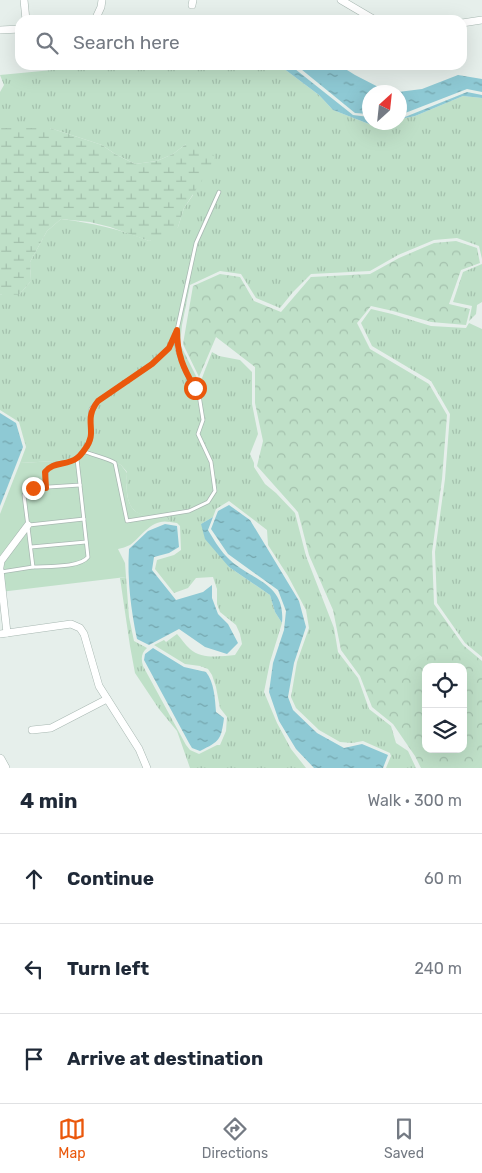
<!DOCTYPE html>
<html lang="en">
<head>
<meta charset="utf-8">
<style>
	body { margin:0; font-family:Rubik,sans-serif; background:#f6f6f7; color:#1f2937 }
	.controls { position:absolute; right:15px; bottom:15px; display:grid; overflow:hidden; border-radius:10px; box-shadow:0 5px 20px #0002 }
	.controls button { width:45px; height:45px; display:grid; place-items:center; padding:0; border:0; border-bottom:1px solid #e0e1e3; background:#fff; color:#1f2937; font:25px sans-serif }
	.compass { position:absolute; left:362px; top:85px; width:45px; height:45px; border-radius:50%; background:#fff; box-shadow:0 5px 20px #0002; rotate:27deg }
	.stop { position:absolute; width:15px; height:15px; margin:-11px; border:4px solid #ea580c; border-radius:50%; background:#fff }
	.stop.end { background:#ea580c; border-color:#fff; box-shadow:0 1px 5px #0008 }
	.list { margin:0; padding:0; list-style:none }
	h2 { display:flex; justify-content:space-between; align-items:center; height:65px; margin:0; padding:0 20px; font-size:21px }
	h2 small { font-size:16px; font-weight:400; color:#747a83 }
	.list li { display:grid; grid-template-columns:32px 1fr auto; gap:15px; align-items:center; box-sizing:border-box; height:90px; padding:0 20px; border-top:1px solid #e0e1e3 }
	.list b { display:block; font-size:19px; white-space:nowrap }
	.list em { font-size:16px; font-style:normal; color:#747a83 }
	.icon { flex:none; width:28px; height:28px; fill:none; stroke:currentColor; stroke-width:2; stroke-linecap:round; stroke-linejoin:round }
	.map { position:relative; flex:none; width:482px; height:768px; overflow:hidden }
	.search { position:absolute; background:#fff; box-shadow:0 5px 20px #0002; left:15px; right:15px; top:15px; height:55px; display:flex; align-items:center; gap:12px; box-sizing:border-box; padding:0 18px; border-radius:15px; color:#747a83; font-size:19px }
	.sheet { height:335px; background:#fff }
	nav { display:flex; justify-content:space-around; align-items:center; box-sizing:border-box; height:70px; border-top:1px solid #e0e1e3; background:#fff; font-size:14px; color:#747a83 }
	nav a { display:grid; justify-items:center; gap:2px }
	nav .on { color:#ea580c }
	.map>svg:first-child { display:block }
	.grass { fill:url(#grass-tufts) }
	.forest { fill:url(#forest-crowns); fill-rule:evenodd }
	.wetland { fill:url(#wetland-marsh) }
	.green { fill:#bfe0c8 }
	.water { fill:url(#water-ripples) }
	.lines { fill:none; stroke-linecap:round; stroke-linejoin:round }
	.service-casing { stroke:#a8b8b2; stroke-width:4.5 }
	.minor-casing { stroke:#a8b8b2; stroke-width:8 }
	.tertiary-casing { stroke:#a8b8b2; stroke-width:10 }
	.service { stroke:#fff; stroke-width:3 }
	.minor { stroke:#fff; stroke-width:7 }
	.tertiary { stroke:#fff; stroke-width:9 }
	.route { stroke:#ea580c; stroke-width:6 }
</style>
</head>
<body>
<div class="map">
<svg width="482" height="768" viewBox="0 0 482 768">
	<defs>
		<pattern id="grass-tufts" width="24" height="20" patternUnits="userSpaceOnUse" patternTransform="scale(1.25)"><rect width="24" height="20" fill="#bfe0c8"/><path d="M3 7l-1-3M5 7V3M7 7l1-3M15 17l-1-3M17 17v-4M19 17l1-3" fill="none" stroke="#a4c1ad"/></pattern>
		<pattern id="forest-crowns" width="20" height="18" patternUnits="userSpaceOnUse" patternTransform="scale(1.25)"><rect width="20" height="18" fill="#bfe0c8"/><path d="M2 6a3 3 0 1 1 6 0M12 15a3 3 0 1 1 6 0" fill="none" stroke="#a4c1ad"/></pattern>
		<pattern id="wetland-marsh" width="20" height="14" patternUnits="userSpaceOnUse" patternTransform="scale(1.25)"><rect width="20" height="14" fill="#bfe0c8"/><path d="M1 5h8M5 5V1M11 12h8M15 12V8" fill="none" stroke="#a4c1ad"/></pattern>
		<pattern id="water-ripples" width="26" height="14" patternUnits="userSpaceOnUse" patternTransform="scale(1.25)"><rect width="26" height="14" fill="#8ec9d4"/><path d="M2 4q2-2 4 0t4 0M15 11q2-2 4 0t4 0" fill="none" stroke="#74a5ad"/></pattern>
	</defs>
	<rect width="100%" height="100%" fill="#e6efeb"/>
	<!-- grass -->
	<g class="grass">
		<path d="M105,65h174l40,30 14,15 36,14 31,-2v-3l15,-3 48,-20 19,2v161l-3,-13 -22,-8 -23,2 -36,15 -28,16 -59,3 -18,18 -13,16 -24,-10 -15,-24 -21,-3 -30,14 -8,40 -2,19 18,36 4,-2 10,-26 7,4 21,4 12,12v32l6,30 -8,20 4,9v4l11,17 11,9 19,20 11,43 28,72 4,24 20,26 11,31 22,17 5,17 12,8 8,17h-30l5,-12 -1,-3 -27,-12 -11,2 -12,-1 -21,-12 -23,-22 -5,-11 6,-35 12,-34 -3,-18 -18,-34 -20,-31 -1,-15 -38,-29 -13,8 -3,8 -12,7 28,43 41,28 5,17 7,11 -12,39 -6,30 13,31 14,26 15,19h-116l-13,-37 -18,-22 -24,-36 -5,-27 -10,-68 6,-1 3,40 5,24 13,7c-6,5 -6,11 -4,18l43,79 4,5 9,4 18,-9h3l6,-14 1,-14 -7,-9 -4,-21 -4,-12 -4,-6 -8,-3 -15,-2 -31,-19 10,-5 2,2 11,-8c4,4 8,11 13,15 12,11 32,7 45,6l7,-11 -2,-10 -4,-9 -16,-13 -3,-8v-15l-4,-12 -17,1 -8,10 -14,5 -19,-24 2,-9 17,-5 7,-5 -1,-24 -3,-3 -7,-1 -5,-7c-36,6 -40,-12 -38,-43l-6,-7 -35,-16 -13,11 -53,3 6,-16 -7,-25 -19,-12v-116l2,1h17l12,-14 -1,-19 17,-31 14,-12c31,4 59,10 88,22l29,-14 6,-19 9,-13 -7,-51 -13,10 -16,7 -22,3 -20,-10 -13,-9 -52,-17h-50v-36l4,-7 -4,-10z"/>
		<polygon points="482,264 482,302 477,305 476,314 469,321 472,306 453,302 463,272"/>
		<polygon points="371,309 392,314 431,326 466,328 469,323 482,329 482,657 465,643 437,603 435,552 445,479 450,414 431,381 372,346 361,323"/>
	</g>
	<!-- forest -->
	<path class="forest" d="M456,241l21,7 3,15 -19,7 -12,34 21,5 -4,16 -35,-3 -38,-11 -22,-5 -14,17 13,26 59,35 18,31 -5,64 -10,73 2,52 29,41 19,16v107h-61l-6,-12 -22,-32 -21,-17 -12,-31 -19,-26 -8,-40 -24,-55 -11,-43 -41,-46 6,-25 -8,-38v-36l-39,-30 -17,40 -16,-33 10,-58 27,-12 20,3 14,24 27,11 30,-35 59,-3 29,-16 35,-15zM426,667h37v82h-37z"/>
	<!-- wetland -->
	<polygon class="wetland" points="0,128 50,128 102,145 115,154 135,164 157,161 173,154 186,144 206,151 215,157 207,173 184,208 178,227 169,235 149,241 110,227 90,222 61,219 47,231 30,262 31,281 19,295 2,295 0,294"/>
	<!-- green -->
	<path class="green" d="M86,449l35,16 6,8c-2,30 2,48 38,41l5,8c-18,-4 -28,14 -40,23 -4,2 -8,3 -12,4l7,14 1,14 -126,15 4,-30 29,-37 -5,-5 -28,37v-43l20,-51 53,-3z"/>
	<!-- water -->
	<g class="water">
		<polygon points="279,65 290,65 353,115 369,117 370,122 377,123 369,124 333,110 319,95"/>
		<polygon points="296,65 339,65 355,75 388,92 370,92 369,114 355,113"/>
		<polygon points="458,75 482,79 482,92 467,89 400,115 398,92 422,89"/>
		<polygon points="467,92 482,95 482,98 463,96 415,116 400,119"/>
		<polygon points="0,413 16,423 23,447 0,506"/>
		<polygon points="229,505 250,520 299,601 306,627 294,663 288,697 293,710 317,733 344,748 362,744 388,755 383,768 314,768 296,749 279,721 269,692 273,663 284,630 286,611 278,590 228,554 211,529 218,511"/>
		<path d="M213,517l-5,13c5,8 11,19 18,26 23,25 60,25 56,67l-7,-11 -5,-17 -41,-28 -24,-28 -4,-15z"/>
		<path d="M165,524l12,2 2,21 -10,6 -15,4 -2,13 24,30 27,-8 9,-7v13l6,16 10,10 10,19 -11,11 -22,-7 -26,-18 -30,16 -12,-6c-6,-29 -10,-60 -8,-90l19,-18z"/>
		<path d="M153,648l31,19 22,5c8,10 9,26 10,40l8,6c-3,22 -4,23 -24,33l-8,-3 -3,-5 -45,-83 1,-6z"/>
	</g>
	<g class="lines">
		<defs>
			<g id="service">
				<path d="M83,451c9,4 27,8 32,12l12,58 62,-10 19,-9 7,-11 -4,-29 -13,-28 5,-14 -4,-25 -14,-24 -8,-22v-17"/>
				<path d="M46,488c-2,-31 9,-20 31,-29"/>
				<polyline points="29,525 84,519"/>
				<polyline points="31,547 86,542"/>
				<path d="M33,567c14,-1 47,1 55,-10l-8,-72"/>
				<polyline points="1,572 33,567 24,495 33,488 80,485 77,459 89,444 91,433 90,417 91,409 98,401 152,364 169,348 177,330 196,243 219,192"/>
			</g>
			<g id="minor">
				<polyline points="24,0 26,20"/>
				<polyline points="341,0 375,20"/>
				<polyline points="192,5 193,0"/>
				<polyline points="95,20 101,7 102,0"/>
				<polyline points="462,23 482,20"/>
				<polyline points="0,30 20,29"/>
				<polyline points="0,567 1,561 28,525"/>
				<polyline points="0,570 7,633"/>
				<polyline points="0,634 71,624 80,628 84,634 99,686 139,749 147,768"/>
				<polyline points="32,730 51,728 107,699"/>
			</g>
			<polyline id="tertiary" points="0,759 5,768"/>
		</defs>
		<!-- service casing -->
		<use href="#service" class="service-casing"/>
		<!-- minor casing -->
		<use href="#minor" class="minor-casing"/>
		<!-- tertiary casing -->
		<use href="#tertiary" class="tertiary-casing"/>
		<!-- service -->
		<use href="#service" class="service"/>
		<!-- minor -->
		<use href="#minor" class="minor"/>
		<!-- tertiary -->
		<use href="#tertiary" class="tertiary"/>
	</g>
	<g class="lines">
		<!-- route -->
		<path class="route" d="M33,488h13l-1,-16c8,-11 22,-6 32,-14 3,-2 6,-6 8,-9 14,-18 -3,-28 13,-48l54,-37 17,-16 8,-18c0,24 6,38 18,58"/>
	</g>
</svg>
<div class="controls">
<button><svg class="icon" aria-label="locate" viewBox="0 0 24 24"><circle cx="12" cy="12" r="6"/><path d="M12 2v4M12 18v4M2 12h4M18 12h4"/></svg></button>
<button><svg class="icon" aria-label="layers" viewBox="0 0 24 24"><path d="M12 4l9 5-9 5-9-5zM3 14l9 5 9-5"/></svg></button>
</div>
<svg class="compass" viewBox="-18 -18 36 36"><path d="M0-13l5 13h-10z" fill="#e53935"/><path d="M0 13l5-13h-10z" fill="#747a83"/></svg>
<div class="stop" style="left:195px;top:388px"></div>
<div class="stop end" style="left:33px;top:488px"></div>
<div class="search"><svg class="icon" aria-label="search" viewBox="0 0 24 24"><circle cx="10" cy="10" r="6"/><path d="M15 15l6 6"/></svg>Search here</div>
</div>
<section class="sheet">
<h2>4 min<small>Walk · 300 m</small></h2>
<ul class="list">
<li><svg class="icon" aria-label="ahead" viewBox="0 0 24 24"><path d="M12 20V5M6 11l6-6 6 6"/></svg><div><b>Continue</b></div><em>60 m</em></li>
<li><svg class="icon" aria-label="left" viewBox="0 0 24 24"><path d="M17 20v-9H6M10 6l-5 5 5 5"/></svg><div><b>Turn left</b></div><em>240 m</em></li>
<li><svg class="icon" aria-label="arrive" viewBox="0 0 24 24"><path d="M6 21V4h12l-3 4 3 4H6"/></svg><div><b>Arrive at destination</b></div></li>
</ul>
</section>
<nav>
<a class="on"><svg class="icon" aria-label="map" viewBox="0 0 24 24"><path d="M3 6l6-2 6 2 6-2v14l-6 2-6-2-6 2zM9 4v14M15 6v14"/></svg>Map</a>
<a><svg class="icon" aria-label="directions" viewBox="0 0 24 24"><path d="M12 3l9 9-9 9-9-9zM9 14v-3h6M13 9l2 2-2 2"/></svg>Directions</a>
<a><svg class="icon" aria-label="saved" viewBox="0 0 24 24"><path d="M7 4h10v16l-5-4-5 4z"/></svg>Saved</a>
</nav>
</body>
</html>
